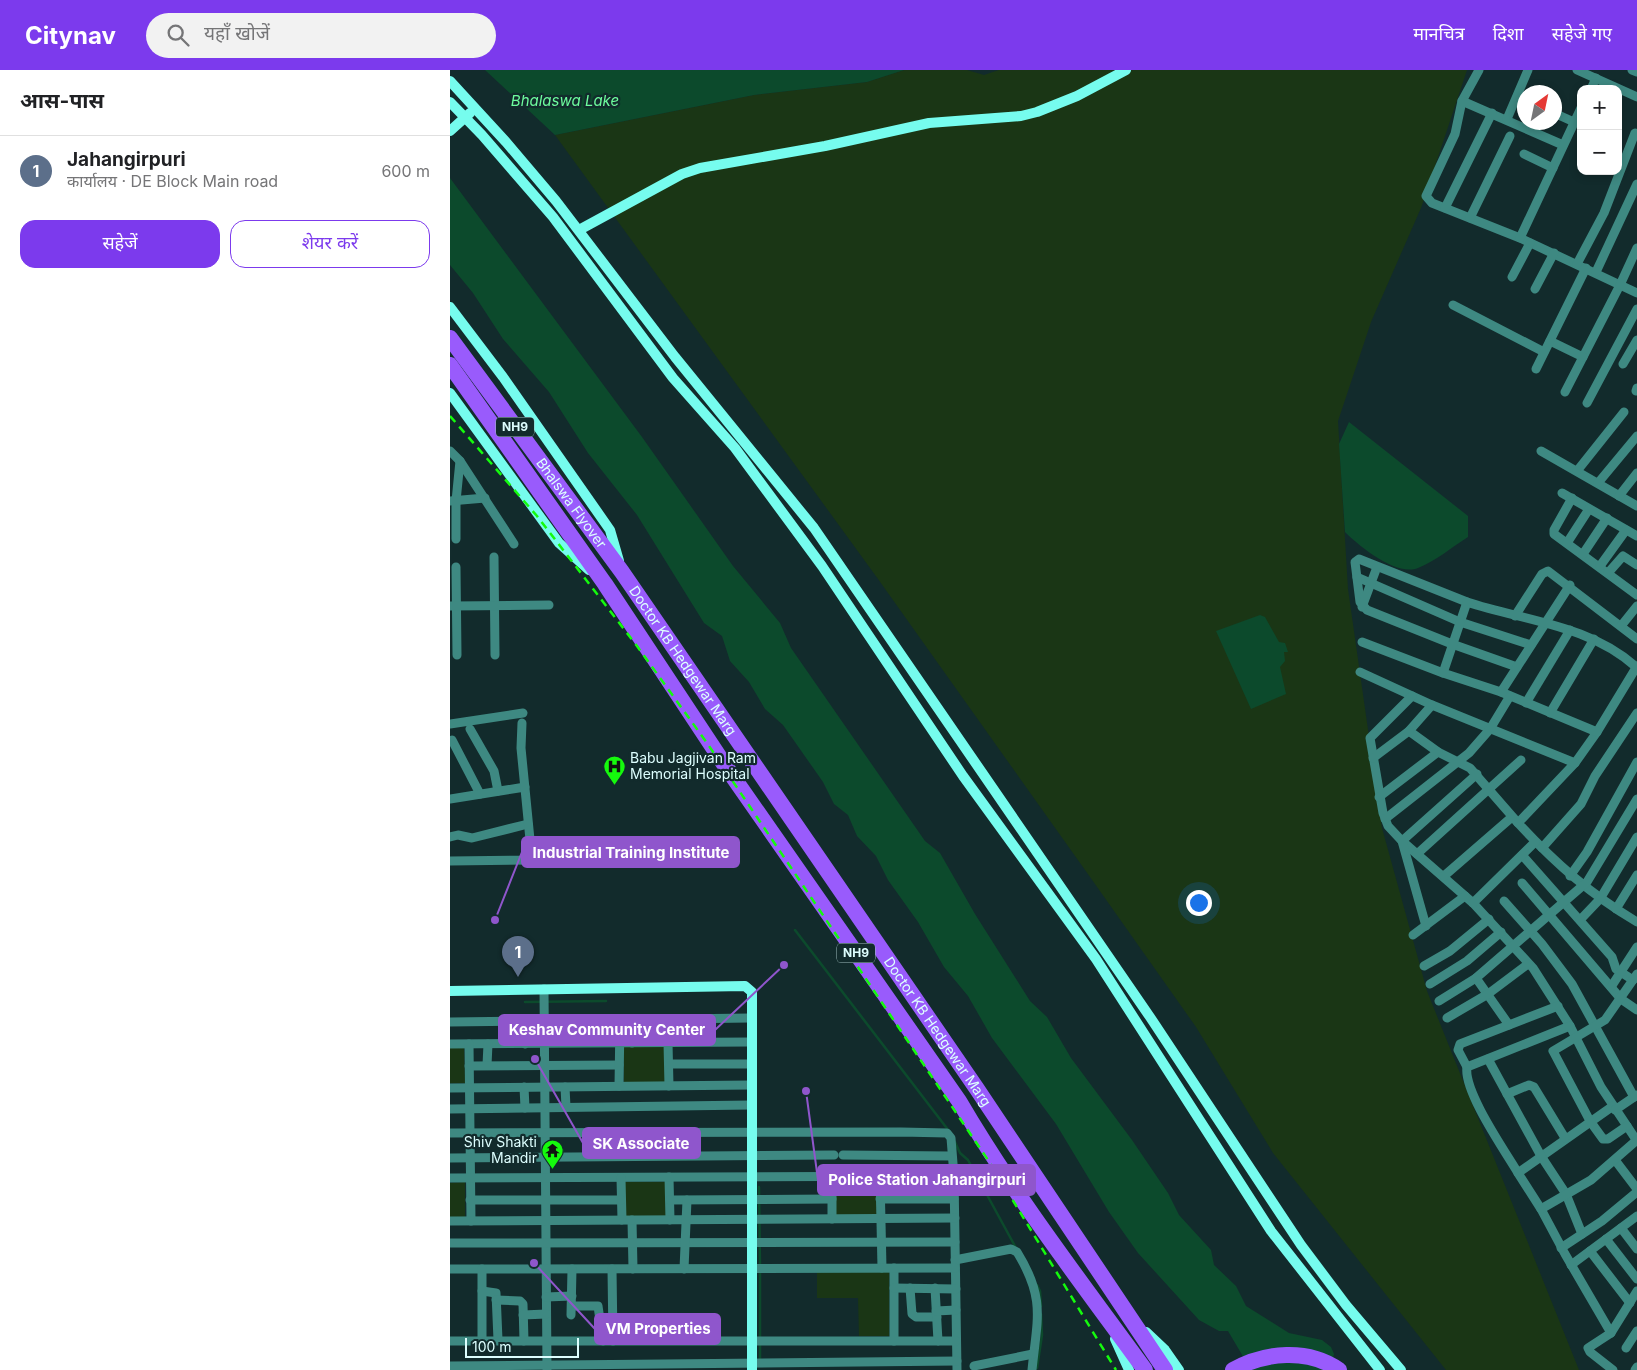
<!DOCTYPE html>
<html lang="hi">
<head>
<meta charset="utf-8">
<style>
	body { margin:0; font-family:Inter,"Noto Sans Devanagari",sans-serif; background:#f2f2f2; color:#202124 }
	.controls { position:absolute; right:15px; top:15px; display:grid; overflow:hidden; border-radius:10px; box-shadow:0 2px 8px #0003 }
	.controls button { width:45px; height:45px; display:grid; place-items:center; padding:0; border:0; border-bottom:1px solid #e0e0e0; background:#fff; color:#202124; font:25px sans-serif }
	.compass { position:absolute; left:1067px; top:15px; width:45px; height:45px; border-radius:50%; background:#fff; box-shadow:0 2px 8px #0003; rotate:33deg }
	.scale { position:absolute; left:15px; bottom:12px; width:114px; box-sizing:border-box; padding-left:5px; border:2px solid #ddfefe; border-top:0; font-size:14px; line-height:18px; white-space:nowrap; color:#ddfefe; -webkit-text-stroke:4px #122b2c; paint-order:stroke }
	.you { position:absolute; left:748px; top:832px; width:18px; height:18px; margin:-12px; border:4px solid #fff; border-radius:50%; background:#1a73e8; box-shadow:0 0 0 8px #1a73e833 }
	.badge { display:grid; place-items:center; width:32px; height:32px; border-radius:50%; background:#7c3aed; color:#fff; font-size:16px; font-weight:700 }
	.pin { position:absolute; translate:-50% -41px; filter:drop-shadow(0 1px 2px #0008) }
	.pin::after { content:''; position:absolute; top:26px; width:18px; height:15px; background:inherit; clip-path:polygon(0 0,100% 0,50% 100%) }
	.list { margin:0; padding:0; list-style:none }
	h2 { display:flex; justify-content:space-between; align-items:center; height:65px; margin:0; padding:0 20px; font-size:21px }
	h2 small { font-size:16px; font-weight:400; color:#757577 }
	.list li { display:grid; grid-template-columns:32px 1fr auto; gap:15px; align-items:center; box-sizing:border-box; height:70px; padding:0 20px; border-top:1px solid #e0e0e0 }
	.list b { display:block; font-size:19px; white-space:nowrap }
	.list p { margin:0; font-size:16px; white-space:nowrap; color:#757577 }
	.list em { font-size:16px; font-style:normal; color:#757577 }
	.actions { display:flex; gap:10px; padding:15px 20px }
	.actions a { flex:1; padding:11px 0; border:1px solid #7c3aed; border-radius:15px; text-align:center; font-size:18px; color:#7c3aed }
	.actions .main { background:#7c3aed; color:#fff }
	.icon { flex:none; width:28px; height:28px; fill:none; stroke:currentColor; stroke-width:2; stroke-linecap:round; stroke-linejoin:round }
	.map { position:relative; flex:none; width:1187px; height:1300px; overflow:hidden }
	header { display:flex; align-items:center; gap:30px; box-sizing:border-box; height:70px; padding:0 25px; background:#7c3aed; color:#fff }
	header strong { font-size:24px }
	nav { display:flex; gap:28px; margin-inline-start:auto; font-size:18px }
	.search { width:350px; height:45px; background:#f2f2f2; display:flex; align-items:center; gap:12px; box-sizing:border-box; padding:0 18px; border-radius:28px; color:#757577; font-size:19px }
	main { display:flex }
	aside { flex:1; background:#fff }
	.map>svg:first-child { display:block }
	.green { fill:#1a3615 }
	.water { fill:#0c4a2c }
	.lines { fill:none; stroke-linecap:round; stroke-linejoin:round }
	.stream { stroke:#0c4a2c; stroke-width:2.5 }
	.street { stroke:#3e8982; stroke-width:9 }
	.secondary { stroke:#76fcee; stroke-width:10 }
	.highway { stroke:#995bfc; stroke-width:16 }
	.rail { stroke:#15fa0d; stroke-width:2.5; stroke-dasharray:8 6; stroke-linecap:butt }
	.labels { text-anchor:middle; stroke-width:4.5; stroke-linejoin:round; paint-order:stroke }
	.shield { fill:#122b2c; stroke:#a0bfbf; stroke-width:1 }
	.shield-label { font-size:12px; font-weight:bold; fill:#ddfefe }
	.street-label { font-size:14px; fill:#ddfefe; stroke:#122b2c }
	.poi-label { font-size:14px; fill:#ddfefe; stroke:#122b2c; text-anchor:start }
	.water-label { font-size:15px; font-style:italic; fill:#6dfc9d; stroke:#122b2c }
	.leader { fill:none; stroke:#8f56cc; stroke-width:2 }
	.callout-dot { fill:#8f56cc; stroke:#122b2c; stroke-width:2 }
	.callout { fill:#8f56cc; stroke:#8f56cc; stroke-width:2 }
	.callout-label { font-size:15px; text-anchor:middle; font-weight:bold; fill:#fff }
</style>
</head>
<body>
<header>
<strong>Citynav</strong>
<div class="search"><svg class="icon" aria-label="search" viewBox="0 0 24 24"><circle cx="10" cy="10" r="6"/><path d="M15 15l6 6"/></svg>यहाँ खोजें</div>
<nav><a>मानचित्र</a><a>दिशा</a><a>सहेजे गए</a></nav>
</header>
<main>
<aside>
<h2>आस-पास<small></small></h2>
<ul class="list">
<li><span class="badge" style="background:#5c6f8a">1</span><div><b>Jahangirpuri</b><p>कार्यालय · DE Block Main road</p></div><em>600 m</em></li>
</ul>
<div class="actions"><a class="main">सहेजें</a><a>शेयर करें</a></div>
</aside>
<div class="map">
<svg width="1187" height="1300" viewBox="0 0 1187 1300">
	<rect width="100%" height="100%" fill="#122b2c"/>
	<!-- green -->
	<g class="green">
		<polygon points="454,0 517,0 534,5 549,0 1017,0 971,138 921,252 888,351 898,519 932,758 977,921 1129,1300 996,1300 823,1083 746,957 640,807 428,509 105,65 304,25 417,12"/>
		<polygon points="174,977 215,977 215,1012 174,1013"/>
		<polygon points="0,978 14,978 15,1013 0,1013"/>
		<rect x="386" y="1110" width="41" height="36"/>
		<polygon points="15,1112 15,1148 0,1148 0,1113"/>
		<polygon points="175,1112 215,1112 216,1147 175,1147"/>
		<polygon points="367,1202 439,1202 439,1266 409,1266 408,1228 367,1228"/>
	</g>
	<!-- water -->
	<g class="water">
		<polygon points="35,0 454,0 417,12 304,25 105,65"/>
		<polygon points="0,108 192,367 283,496 330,553 341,578 475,771 490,783 525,844 580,931 597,947 621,988 682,1070 718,1123 729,1145 761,1180 764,1195 786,1216 796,1236 839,1263 872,1270 881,1277 884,1284 880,1300 801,1300 778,1261 769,1261 749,1250 688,1183 659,1142 606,1054 542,968 518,926 494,897 468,852 438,810 426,786 407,766 398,745 384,734 373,712 333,655 315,639 299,612 280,591 272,566 254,553 187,445 138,383 99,322 53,269 23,223 0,195"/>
		<path d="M899,352l119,94v21c-16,10 -32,24 -50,31 -21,9 -59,-22 -73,-36l-6,-88z"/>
		<polygon points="810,545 815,547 829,572 835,573 838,582 834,582 835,591 830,597 836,624 801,639 766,561"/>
	</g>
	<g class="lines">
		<!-- stream -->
		<g class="stream">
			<polyline points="345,860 499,1061"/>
			<polyline points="75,932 156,931"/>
			<polyline points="505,1072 510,1083 518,1090 566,1178"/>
			<polyline points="309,1117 310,1196"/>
			<polyline points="310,1201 310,1268"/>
			<polyline points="587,1215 590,1221 591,1236"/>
			<polyline points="310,1274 310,1291"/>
			<polyline points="587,1298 592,1265 591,1244"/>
		</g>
		<!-- street -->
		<g class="street">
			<polyline points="1029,0 1012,31 1005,64 976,126 982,133 1070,168 1170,215 1115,322"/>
			<polyline points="1127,0 1187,27"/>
			<polyline points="1182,0 1187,2"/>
			<polyline points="1141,19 1146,8"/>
			<polyline points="1012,31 1113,75"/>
			<polyline points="1104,43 1124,52"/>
			<polyline points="1057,49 1078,0"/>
			<polyline points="1074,84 1103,98"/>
			<polyline points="995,138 1042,43"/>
			<polyline points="1020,148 1060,66"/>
			<polyline points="1070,168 1131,38"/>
			<polyline points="1187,178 1170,215 1187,223"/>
			<polyline points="1127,194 1154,143 1185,63"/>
			<polyline points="1146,202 1187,114"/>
			<polyline points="1062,207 1080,173"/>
			<polyline points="1085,219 1104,183"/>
			<polyline points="1003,235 1094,282"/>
			<polyline points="1100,271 1133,287"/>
			<polyline points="1173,294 1187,270"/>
			<polyline points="1086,299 1136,198"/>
			<polyline points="1186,321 1187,318"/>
			<polyline points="1137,333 1187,239"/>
			<polyline points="0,381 10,391 64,474"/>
			<polyline points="1091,381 1187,436"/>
			<polyline points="1127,401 1174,342"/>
			<polyline points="1148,413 1187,366"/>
			<polyline points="1112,423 1187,466"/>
			<polyline points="1169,426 1187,403"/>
			<polyline points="1122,428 1104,460 1104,464 1187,525"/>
			<polyline points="0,431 35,428"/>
			<polyline points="6,469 6,431 10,391"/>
			<polyline points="1117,473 1139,439"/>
			<polyline points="1133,484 1157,448"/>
			<polyline points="44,487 45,585"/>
			<polyline points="1150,496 1176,460"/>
			<polyline points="6,497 7,585"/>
			<polyline points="1158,503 1173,486 1187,495"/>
			<polyline points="907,507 1010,552 1081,575"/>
			<polyline points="1017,532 909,489 905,492 910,532 917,540 1002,574 1067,597"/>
			<polyline points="0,536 99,535"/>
			<polyline points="912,537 927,497"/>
			<polyline points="1065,546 1092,504 1098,501 1187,569"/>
			<polyline points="1171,556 1187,536"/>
			<polyline points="912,572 993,603"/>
			<path d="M1187,596l-40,66 -22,31 -57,60c37,40 72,71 119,99"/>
			<polyline points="910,602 982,635 1125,693"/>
			<polyline points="1051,622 1120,515"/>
			<polyline points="962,626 920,668 933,743 938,756 952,771 1023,833 1083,898 1120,956 1151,1017 1187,1071"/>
			<polyline points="1076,633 1120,560"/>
			<polyline points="982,635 959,661 988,682 1020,698 1068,753"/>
			<polyline points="1100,643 1144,569"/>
			<polyline points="0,654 73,643"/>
			<polyline points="20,659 44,701 48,721"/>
			<path d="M1147,662l-96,-40 -58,-19 24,-71c58,19 123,23 169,65"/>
			<polyline points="2,670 30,724"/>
			<polyline points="923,688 959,661"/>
			<polyline points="929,727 988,682"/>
			<polyline points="0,729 75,717"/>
			<polyline points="935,749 1019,683 1040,659 1060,626"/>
			<polyline points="0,767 8,765 22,768 78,754"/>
			<polyline points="1092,778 1131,734 1145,706 1187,643"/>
			<polyline points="967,784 1071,690"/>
			<polyline points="1072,785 1162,887 1166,899 1183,910"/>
			<polyline points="0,791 82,790 71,678 72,653"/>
			<polyline points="994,806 1062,747"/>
			<polyline points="1120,806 1137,782 1187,692"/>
			<polyline points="1072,813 1171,929 1187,940"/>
			<polyline points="1054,831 1092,874 1122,914 1184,1027"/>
			<polyline points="1023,833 1085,772"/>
			<polyline points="1166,839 1187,805"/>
			<polyline points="1130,850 1150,829 1187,767"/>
			<polyline points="976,856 952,771 1027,704"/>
			<polyline points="963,865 1015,826"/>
			<polyline points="974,896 1000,881 1039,849"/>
			<polyline points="1026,908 1059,955"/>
			<polyline points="980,914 1017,891 1051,862"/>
			<polyline points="1161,917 1187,877"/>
			<polyline points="94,919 97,1299"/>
			<polyline points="989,931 1026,908 1137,812 1187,729"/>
			<polyline points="997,948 1038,924 1078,894"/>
			<polyline points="182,949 182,973"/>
			<polyline points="0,952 300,948"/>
			<path d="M1120,956l-103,41c-4,24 38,84 51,106l95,-67"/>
			<polyline points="218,973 219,1016"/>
			<polyline points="0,974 300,972"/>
			<polyline points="19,974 21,1151"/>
			<polyline points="75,974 76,951"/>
			<polyline points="1038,989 1091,1086 1116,1124 1132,1164"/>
			<polyline points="219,994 300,994"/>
			<polyline points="37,995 38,974"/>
			<polyline points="19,996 169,995"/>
			<polyline points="1017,997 1008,980 1010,974 1108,936"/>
			<polyline points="169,1016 170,950"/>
			<polyline points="74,1017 75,1038"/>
			<polyline points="115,1017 116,1037"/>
			<polyline points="0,1018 301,1015"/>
			<polyline points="1057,1024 1079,1015 1084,1017 1115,1068"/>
			<polyline points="0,1039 301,1035"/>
			<polyline points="1165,1040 1187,1025"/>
			<polyline points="1177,1056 1158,1069 1153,1069 1140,1051 1103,981 1155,950 1187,904"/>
			<polyline points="0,1063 451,1062 497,1063 501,1068 504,1106 507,1300"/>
			<polyline points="393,1085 501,1086"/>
			<polyline points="0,1088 384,1085"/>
			<polyline points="1165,1090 1187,1119"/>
			<polyline points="1068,1103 1091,1139 1115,1184 1161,1263"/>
			<polyline points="219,1107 220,1150"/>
			<polyline points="430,1107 432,1198"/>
			<polyline points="0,1108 504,1106"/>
			<polyline points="171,1108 172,1150"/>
			<polyline points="430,1129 504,1129"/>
			<polyline points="20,1130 171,1130"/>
			<polyline points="220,1130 382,1129"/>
			<polyline points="1091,1139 1141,1110 1187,1070"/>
			<polyline points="382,1149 382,1107"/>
			<polyline points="182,1150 183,1199"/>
			<polyline points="0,1151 505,1148"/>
			<polyline points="1171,1158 1187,1179"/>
			<polyline points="1156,1169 1187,1209"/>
			<polyline points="0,1173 505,1172"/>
			<polyline points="1111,1178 1152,1151 1187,1122"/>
			<polyline points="1140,1181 1180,1233"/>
			<path d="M505,1190l56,-11 6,3c29,47 20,67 15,118"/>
			<polyline points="1121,1195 1187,1146"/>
			<polyline points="444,1198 444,1271"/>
			<polyline points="0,1199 505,1198"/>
			<polyline points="162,1199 163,1271"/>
			<polyline points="234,1199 237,1130"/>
			<polyline points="444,1218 506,1219"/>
			<polyline points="460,1218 462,1244 466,1247 487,1247"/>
			<polyline points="485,1218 488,1271"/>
			<polyline points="32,1221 46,1223 48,1270"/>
			<polyline points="96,1227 122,1226"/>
			<polyline points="46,1230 70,1231 73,1234 74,1271"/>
			<polyline points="122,1236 148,1236 153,1271"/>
			<polyline points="486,1241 506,1240"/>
			<polyline points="73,1245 96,1244"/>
			<polyline points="121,1245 122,1199"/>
			<polyline points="0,1271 506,1271"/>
			<polyline points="32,1271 32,1199"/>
			<polyline points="1176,1278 1187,1261"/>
			<polyline points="0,1296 507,1291"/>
			<polyline points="524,1296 583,1284"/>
			<polyline points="1163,1300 1140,1282 1138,1278 1161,1263 1187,1221"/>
			<polyline points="1185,1300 1187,1297"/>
		</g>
		<!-- secondary -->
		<g class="secondary">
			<polyline points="0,11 56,72 106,131 225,287 364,458 700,947 851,1175 896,1235 951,1300"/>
			<polyline points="0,32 32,65 103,147 223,308 285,378 372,496 513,706 646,889 821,1161 930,1300"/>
			<polyline points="0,61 20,43"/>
			<polyline points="129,160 232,104 250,98 375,76 479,53 571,46 587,42 627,26 676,0"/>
			<polyline points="0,237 53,307 160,460 169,491"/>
			<polyline points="0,323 109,473 139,500"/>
			<polyline points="0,921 295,916 302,922 302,1300"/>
			<polyline points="696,1262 715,1280 729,1300"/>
			<polyline points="665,1269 679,1300"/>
		</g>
		<!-- highway -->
		<g class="highway">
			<path id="s1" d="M0,268l172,234 355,517 188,281"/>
			<path d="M0,295l155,219 119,180 235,337c55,94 122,181 186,269"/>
			<path d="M783,1300c32,-18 75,-22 106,0"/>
		</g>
		<!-- rail -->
		<polyline class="rail" points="0,346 87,446 187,576 257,673 542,1096 666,1300"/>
	</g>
	<!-- icons -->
	<defs>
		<symbol id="hospital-pin" viewBox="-11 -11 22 30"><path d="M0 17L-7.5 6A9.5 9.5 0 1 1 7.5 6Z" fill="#15fa0d" stroke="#122b2c"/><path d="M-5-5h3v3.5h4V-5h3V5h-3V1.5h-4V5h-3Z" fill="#111"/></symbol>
		<symbol id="temple-pin" viewBox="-11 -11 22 30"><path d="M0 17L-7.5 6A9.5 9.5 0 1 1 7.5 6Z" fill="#15fa0d" stroke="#122b2c"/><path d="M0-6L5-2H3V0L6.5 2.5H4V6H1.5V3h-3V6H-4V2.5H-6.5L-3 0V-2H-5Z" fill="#111"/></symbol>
	</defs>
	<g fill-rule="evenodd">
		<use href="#hospital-pin" x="152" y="684" width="25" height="34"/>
		<use href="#temple-pin" x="90" y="1068" width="25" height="34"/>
	</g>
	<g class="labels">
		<!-- shield labels -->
		<g class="shield">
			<rect x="46" y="347.5" width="38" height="19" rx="4"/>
			<rect x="387" y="873.5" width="38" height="19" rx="4"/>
		</g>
		<g class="shield-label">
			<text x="65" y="361">NH9</text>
			<text x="406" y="887">NH9</text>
		</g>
		<!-- street labels -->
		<g class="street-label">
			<text dy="5" stroke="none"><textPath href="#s1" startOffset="205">Bhalswa Flyover</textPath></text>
			<text dy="5" stroke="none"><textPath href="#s1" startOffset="398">Doctor KB Hedgewar Marg</textPath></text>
			<text dy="5" stroke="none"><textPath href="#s1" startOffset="848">Doctor KB Hedgewar Marg</textPath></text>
		</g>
		<!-- poi labels -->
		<g class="poi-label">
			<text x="180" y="693">Babu Jagjivan Ram<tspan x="180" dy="16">Memorial Hospital</tspan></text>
			<text x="87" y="1077" text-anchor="end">Shiv Shakti<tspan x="87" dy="16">Mandir</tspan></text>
		</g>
		<!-- water labels -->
		<g class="water-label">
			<text x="115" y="36">Bhalaswa Lake</text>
		</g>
	</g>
	<!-- callouts -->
	<path class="leader" d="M45 850L72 782M334 895L265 960M85 989L133 1073M356 1021L368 1110M84 1193L145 1259"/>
	<g class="callout-dot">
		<circle cx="45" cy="850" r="5"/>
		<circle cx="334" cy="895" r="5"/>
		<circle cx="85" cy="989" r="5"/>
		<circle cx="356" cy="1021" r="5"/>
		<circle cx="84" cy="1193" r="5"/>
	</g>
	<g class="callout">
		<rect x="72" y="767" width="217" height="30" rx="5"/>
		<rect x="49" y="945" width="216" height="30" rx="5"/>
		<rect x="133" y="1058" width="117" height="30" rx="5"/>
		<rect x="368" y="1095" width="217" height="30" rx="5"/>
		<rect x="145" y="1244" width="125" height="30" rx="5"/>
	</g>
	<g class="callout-label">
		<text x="181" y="788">Industrial Training Institute</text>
		<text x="157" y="965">Keshav Community Center</text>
		<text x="191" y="1079">SK Associate</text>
		<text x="477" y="1115">Police Station Jahangirpuri</text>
		<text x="208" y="1264">VM Properties</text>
	</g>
</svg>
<div class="controls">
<button>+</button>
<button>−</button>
</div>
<svg class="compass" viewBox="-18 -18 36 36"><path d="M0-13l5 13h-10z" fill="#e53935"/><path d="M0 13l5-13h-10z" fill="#757577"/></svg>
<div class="scale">100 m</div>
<div class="you"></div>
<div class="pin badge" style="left:68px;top:907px;background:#5c6f8a">1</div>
</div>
</main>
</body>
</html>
